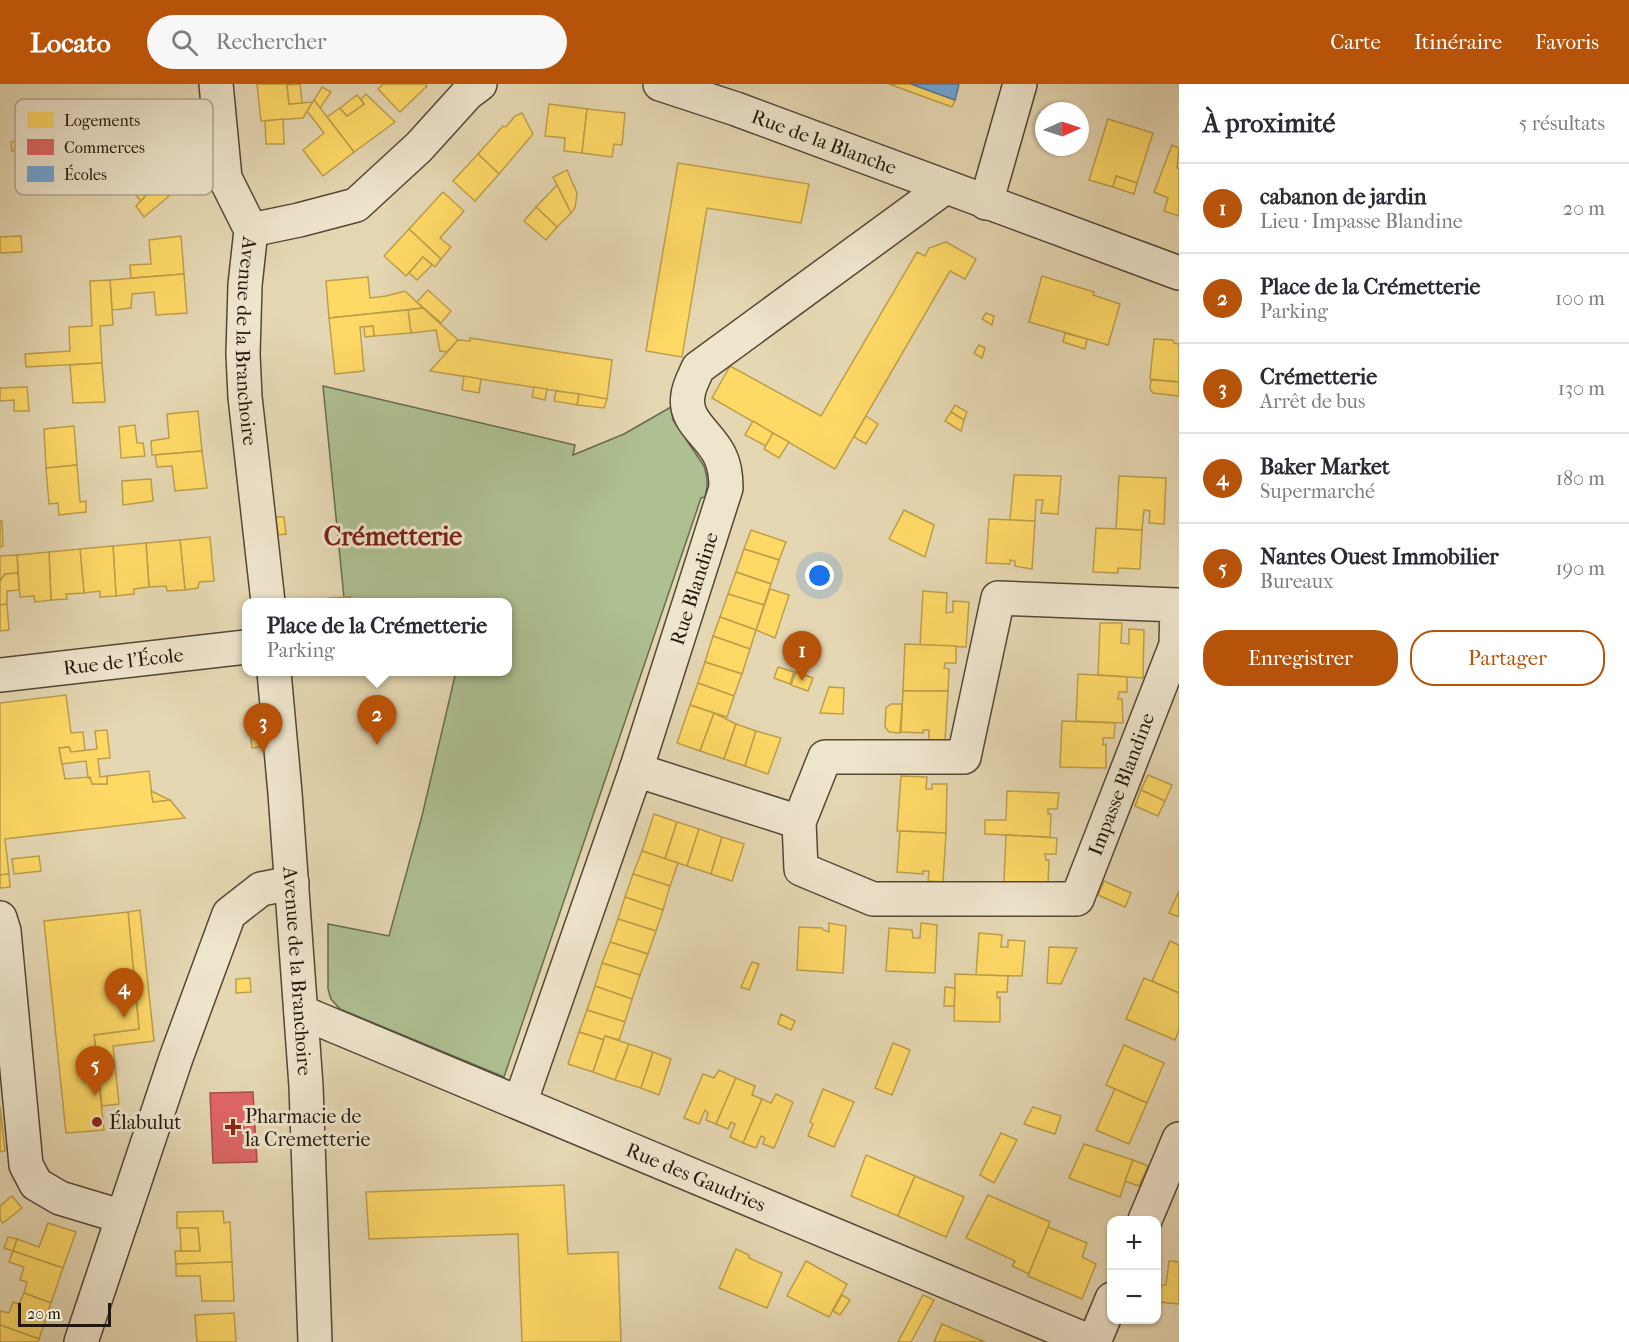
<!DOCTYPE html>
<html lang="fr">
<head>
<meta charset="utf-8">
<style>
	body { margin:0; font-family:"IM FELL French Canon",serif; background:#f7f7f7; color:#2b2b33 }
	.controls { position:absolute; right:18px; bottom:18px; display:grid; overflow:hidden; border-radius:12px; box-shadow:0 2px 4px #0004 }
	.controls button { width:54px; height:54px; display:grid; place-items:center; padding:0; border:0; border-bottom:2px solid #e1e1e2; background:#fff; color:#2b2b33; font:30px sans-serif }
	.compass { position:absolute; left:1035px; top:18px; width:54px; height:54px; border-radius:50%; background:#fff; box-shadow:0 2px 4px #0004; rotate:87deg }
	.scale { position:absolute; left:18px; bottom:15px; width:93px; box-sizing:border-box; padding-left:6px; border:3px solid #23170d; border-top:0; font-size:16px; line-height:21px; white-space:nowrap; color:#23170d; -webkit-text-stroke:4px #eee5cd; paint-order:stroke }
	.you { position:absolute; left:820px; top:492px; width:21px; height:21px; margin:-15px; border:4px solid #fff; border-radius:50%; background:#1a73e8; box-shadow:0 0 0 9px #1a73e833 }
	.badge { display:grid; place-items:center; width:39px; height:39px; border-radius:50%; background:#b45309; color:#fff; font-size:20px; font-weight:700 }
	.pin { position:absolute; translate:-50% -50px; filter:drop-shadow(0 2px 3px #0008) }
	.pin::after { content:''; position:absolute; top:32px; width:21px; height:18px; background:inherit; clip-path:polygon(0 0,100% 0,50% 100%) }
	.popup { position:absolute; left:242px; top:514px; width:270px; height:78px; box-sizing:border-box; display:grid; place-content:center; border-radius:12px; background:#fff; filter:drop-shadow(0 2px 4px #0005); font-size:20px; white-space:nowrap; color:#7c7c81 }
	.popup b { font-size:22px; color:#2b2b33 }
	.popup::after { content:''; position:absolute; left:50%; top:100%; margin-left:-12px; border:12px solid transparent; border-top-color:#fff }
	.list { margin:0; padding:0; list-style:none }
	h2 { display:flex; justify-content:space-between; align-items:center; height:78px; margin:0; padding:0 24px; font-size:26px }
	h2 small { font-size:20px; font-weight:400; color:#7c7c81 }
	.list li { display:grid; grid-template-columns:39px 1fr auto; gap:18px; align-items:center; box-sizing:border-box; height:90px; padding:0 24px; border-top:2px solid #e1e1e2 }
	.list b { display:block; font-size:22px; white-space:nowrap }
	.list p { margin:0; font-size:20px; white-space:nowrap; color:#7c7c81 }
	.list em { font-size:20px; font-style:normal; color:#7c7c81 }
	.actions { display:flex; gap:12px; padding:18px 24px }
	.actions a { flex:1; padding:14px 0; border:2px solid #b45309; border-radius:24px; text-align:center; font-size:21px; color:#b45309 }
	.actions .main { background:#b45309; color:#fff }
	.icon { flex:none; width:33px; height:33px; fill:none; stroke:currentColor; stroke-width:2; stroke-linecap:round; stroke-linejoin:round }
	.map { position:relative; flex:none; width:1179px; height:1258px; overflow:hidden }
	header { display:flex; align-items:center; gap:36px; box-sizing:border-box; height:84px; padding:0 30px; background:#b45309; color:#fff }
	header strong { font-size:28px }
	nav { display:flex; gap:33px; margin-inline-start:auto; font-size:21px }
	.search { width:420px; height:54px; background:#f7f7f7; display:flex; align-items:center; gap:15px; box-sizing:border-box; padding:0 21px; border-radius:33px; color:#7c7c81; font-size:22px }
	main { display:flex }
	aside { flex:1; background:#fff }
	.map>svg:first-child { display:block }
	.green { fill:#aebf91; stroke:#686b4f; stroke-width:1.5 }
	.homes { fill:#ffd966; stroke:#bd9f4b; stroke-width:1.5 }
	.shops { fill:#e06666; stroke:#a74e4b; stroke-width:1.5 }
	.schools { fill:#6fa8dc; stroke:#587c9e; stroke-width:1.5 }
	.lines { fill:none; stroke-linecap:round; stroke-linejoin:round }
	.minor-casing { stroke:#544736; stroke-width:36 }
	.minor { stroke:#eee5cd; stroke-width:33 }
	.poi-dot { fill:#8f2418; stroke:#eee5cd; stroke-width:2 }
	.labels { text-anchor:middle; stroke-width:6; stroke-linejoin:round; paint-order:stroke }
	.street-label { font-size:20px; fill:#23170d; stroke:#eee5cd }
	.poi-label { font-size:20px; fill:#23170d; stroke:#eee5cd; text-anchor:start }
	.district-label { font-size:26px; font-weight:bold; fill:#7a1f14; stroke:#eee5cd }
	.key { fill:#eee5cd; stroke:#b1a793; stroke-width:1.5 }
	.key-label { font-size:16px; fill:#23170d }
</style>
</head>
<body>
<header>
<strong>Locato</strong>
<div class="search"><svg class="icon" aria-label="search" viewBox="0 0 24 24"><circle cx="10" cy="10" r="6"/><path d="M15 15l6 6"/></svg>Rechercher</div>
<nav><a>Carte</a><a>Itinéraire</a><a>Favoris</a></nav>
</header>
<main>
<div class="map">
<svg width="1179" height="1258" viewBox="0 0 1179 1258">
	<rect width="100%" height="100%" fill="#e5d7b2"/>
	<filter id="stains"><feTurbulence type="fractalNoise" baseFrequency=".00333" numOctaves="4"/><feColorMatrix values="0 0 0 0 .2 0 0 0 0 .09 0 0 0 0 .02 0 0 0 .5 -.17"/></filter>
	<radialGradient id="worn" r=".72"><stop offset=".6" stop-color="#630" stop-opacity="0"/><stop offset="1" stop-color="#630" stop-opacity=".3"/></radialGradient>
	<!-- green -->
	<path class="green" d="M323,302l252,59 -2,10 51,-21 47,-27 2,13 31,46c4,12 4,20 1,31l-4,1 -197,579 -164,-68 -9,-10 -3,-10v-65l61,12 33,-120 33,-140 -10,-4h63v-70h-158v-5l-6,1z"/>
	<!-- homes -->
	<g class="homes">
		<polygon points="257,0 294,0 287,1 289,20 313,18 303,34 261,37"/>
		<polygon points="300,0 302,19 289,20 287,1"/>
		<polygon points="383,0 425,0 427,2 400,28 378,5"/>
		<polygon points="889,0 911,0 955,16 952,23"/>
		<polygon points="322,3 331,8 320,24 314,16"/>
		<polygon points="366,10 395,38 354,68 327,33 340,24 347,32 364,20 361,15"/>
		<polygon points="357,11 364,20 347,32 340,24"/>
		<polygon points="314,16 354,68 323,92 303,66 324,49 307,27"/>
		<polygon points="549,20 587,25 582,69 564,67 565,54 545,52"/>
		<polygon points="587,25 625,29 622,61 614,60 612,73 582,69"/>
		<polygon points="522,29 533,50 499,90 478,70 503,42 506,43 515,32"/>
		<polygon points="283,35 284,60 266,60 265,37"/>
		<polygon points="1108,35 1153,49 1137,99 1116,92 1113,103 1089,96"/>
		<polygon points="138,36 159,61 131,84 111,62 93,77 83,64 109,42 119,53"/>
		<polygon points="30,57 31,67 12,67 11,58"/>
		<polygon points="159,61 179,85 160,102 169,112 144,133 136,122 150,107 131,84"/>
		<polygon points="1172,61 1179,64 1177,84 1179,84 1179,132 1164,127 1168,114 1154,108"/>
		<polygon points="111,62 131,84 120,93 101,71"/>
		<polygon points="478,70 499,90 475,117 453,97"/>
		<polygon points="678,79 809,100 801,139 707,124 682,273 646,267"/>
		<polygon points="131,84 150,107 141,117 119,93"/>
		<polygon points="567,86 577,109 575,124 571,129 553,93"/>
		<polygon points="1116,92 1137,99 1134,110 1113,103"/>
		<polygon points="557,101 571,129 557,143 536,123"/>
		<polygon points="443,108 464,127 440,154 451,163 441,175 409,145"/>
		<polygon points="536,123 557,143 546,156 524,137"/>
		<polygon points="409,145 441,175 435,183 423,173 406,192 384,172"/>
		<polygon points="21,152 22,168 0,169 0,153"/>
		<polygon points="181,152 184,190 131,194 130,181 151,180 149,156"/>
		<polygon points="946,158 976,175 965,195 950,187 835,385 712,314 730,282 821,332 917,168 925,172 929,164"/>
		<polygon points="423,173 432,181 417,196 409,189"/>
		<polygon points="184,190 187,229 156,231 154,208 132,210 131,224 112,226 110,196"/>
		<polygon points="1042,192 1094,208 1093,211 1120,220 1108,261 1029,238"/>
		<polygon points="368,193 370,214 386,212 405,207 423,224 329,234 326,197"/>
		<polygon points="110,196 113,241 100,242 102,279 26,283 25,270 70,267 69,243 92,242 90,197"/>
		<polygon points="428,206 451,227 441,239 417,218"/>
		<polygon points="423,224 458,256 447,268 440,267 436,246 411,249 408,226"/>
		<polygon points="408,226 411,249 374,252 373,242 360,243 364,287 335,290 329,234"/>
		<polygon points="986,229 994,232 992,241 982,235"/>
		<polygon points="373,242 374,252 365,253 364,243"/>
		<polygon points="1065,249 1087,255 1085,265 1063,258"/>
		<polygon points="470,254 612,276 607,315 430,287 458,256 470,257"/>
		<polygon points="1154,255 1173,256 1174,259 1179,260 1179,298 1150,295"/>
		<polygon points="979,261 985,264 982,274 974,269"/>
		<polygon points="102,279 105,318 73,319 70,281"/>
		<polygon points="464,292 481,295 479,309 462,306"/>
		<polygon points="1151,296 1179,298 1179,312 1153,309 1150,305"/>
		<polygon points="27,303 29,327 14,327 14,316 0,317 0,304"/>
		<polygon points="534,303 547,305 545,316 532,313"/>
		<polygon points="556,307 579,310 577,321 554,317"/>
		<polygon points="579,310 607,315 604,324 577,321"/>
		<polygon points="955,321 967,328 964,336 951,328"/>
		<polygon points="198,327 202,367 152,371 151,357 169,354 167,330"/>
		<polygon points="951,328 964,336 961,347 945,337"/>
		<polygon points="866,332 878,340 866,360 854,353"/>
		<polygon points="753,337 773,349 766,362 745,351"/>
		<polygon points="135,341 137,359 143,359 145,372 121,374 119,343"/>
		<polygon points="74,342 77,381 46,384 44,345"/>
		<polygon points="773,349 789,358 779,374 764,365"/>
		<polygon points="202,367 207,404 175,407 172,382 157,383 155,371"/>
		<polygon points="77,381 80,418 86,417 86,428 59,431 58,419 49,420 46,384"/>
		<polygon points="1014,391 1061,392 1058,430 1041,429 1043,416 1036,416 1035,437 1010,436"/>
		<polygon points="1119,392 1166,394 1164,440 1149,439 1150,427 1144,426 1142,446 1116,445"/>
		<polygon points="151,395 153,417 123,421 122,397"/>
		<polygon points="904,426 934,441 925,473 889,455"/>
		<polygon points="276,433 284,433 286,450 278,451"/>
		<polygon points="989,435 1035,437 1032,485 1015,482 1015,477 1010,476 1010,480 986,479"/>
		<polygon points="0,437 2,437 3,462 0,463"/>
		<polygon points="1096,444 1142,446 1140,485 1118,484 1118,489 1093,488"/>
		<polygon points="751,446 786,458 779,476 744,465"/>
		<polygon points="210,453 214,497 199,498 198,504 185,506 180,456"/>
		<polygon points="180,456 185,506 167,507 166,502 149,503 146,459"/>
		<polygon points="146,459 149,503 134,505 134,510 116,512 113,462"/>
		<polygon points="113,462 116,512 100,513 100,507 84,509 80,465"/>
		<polygon points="80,465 84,509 66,510 67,515 51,516 49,468"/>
		<polygon points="744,465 779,476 771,500 736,488"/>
		<polygon points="49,468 51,516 35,518 34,512 20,513 17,471"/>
		<polygon points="17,471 18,489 5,490 0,497 0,472"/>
		<polygon points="736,488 771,500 764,521 728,510"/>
		<polygon points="18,489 19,506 7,507 7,520 0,521 0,497 5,490"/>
		<polygon points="770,505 789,511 775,554 756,546"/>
		<polygon points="923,507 947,509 946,529 953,528 953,517 969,518 966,563 920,561"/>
		<polygon points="728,510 764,521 756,546 720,533"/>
		<polygon points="350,513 350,518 329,518 329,514"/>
		<polygon points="7,520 9,546 0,547 0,521"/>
		<polygon points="720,533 756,546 750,565 713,552"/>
		<polygon points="1100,539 1122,539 1121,559 1129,560 1129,545 1144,546 1143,594 1098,591"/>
		<polygon points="713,552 750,565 742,590 705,578"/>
		<polygon points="905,560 956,562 956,579 945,579 944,584 949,585 948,607 903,607"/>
		<polygon points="705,578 742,590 734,612 698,599"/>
		<polygon points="778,583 794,588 790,600 774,594"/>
		<polygon points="796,588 813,594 808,607 791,601"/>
		<polygon points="1078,590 1127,593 1127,608 1119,608 1118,615 1122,615 1123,639 1076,637"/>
		<polygon points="698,599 734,612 727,633 690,621"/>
		<polygon points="829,603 844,604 843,630 820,629"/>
		<polygon points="903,607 948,607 945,657 929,657 929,646 923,646 923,649 901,648"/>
		<polygon points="66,611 71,649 83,648 85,667 71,668 69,663 59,664 65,695 90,693 92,700 107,700 107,692 149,687 153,718 170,716 185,734 5,755 9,790 0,791 0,619"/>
		<polygon points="891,620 902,620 900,649 889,648 885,643 886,624"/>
		<polygon points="690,621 714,629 700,667 677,659"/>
		<polygon points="714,629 736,640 724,675 700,667"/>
		<polygon points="1062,637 1115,639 1114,654 1103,654 1103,661 1106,660 1106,684 1060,683"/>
		<polygon points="736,640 756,647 745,682 724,675"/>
		<polygon points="258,644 259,663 252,664 250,645"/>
		<polygon points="107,646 110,674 98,675 100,693 107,692 107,700 92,700 90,693 88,694 86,677 62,680 59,664 69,663 71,668 97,665 95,647"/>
		<polygon points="756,647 781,654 768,690 745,682"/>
		<polygon points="1148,691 1172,701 1165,717 1141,706"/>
		<polygon points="901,692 927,693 926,705 932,705 932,700 947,700 946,749 897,747"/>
		<polygon points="1141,706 1165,717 1158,732 1135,722"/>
		<polygon points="151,707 170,716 153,718"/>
		<polygon points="1007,707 1059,709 1057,725 1048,725 1048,730 1051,730 1050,753 985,750 985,736 1006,736"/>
		<polygon points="654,730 677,738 665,775 642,767"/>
		<polygon points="677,738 699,745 687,782 665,775"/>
		<polygon points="699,745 722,753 711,790 687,782"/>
		<polygon points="900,747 946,749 943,798 928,797 929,787 923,787 923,790 897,788"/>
		<polygon points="1006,751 1057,754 1056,770 1045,770 1046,776 1049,776 1048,799 1004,798"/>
		<polygon points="722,753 744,760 732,797 711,790"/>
		<polygon points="642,767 678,779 670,802 633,790"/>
		<polygon points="39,772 41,787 14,790 12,775"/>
		<polygon points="9,790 10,803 0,804 0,791"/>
		<polygon points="633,790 670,802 663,826 625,813"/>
		<polygon points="1104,797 1131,809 1125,823 1098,811"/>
		<polygon points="1179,807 1179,833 1169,829"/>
		<polygon points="625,813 663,826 656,847 618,835"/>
		<polygon points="140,826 154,957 113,962 119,1020 102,1022 94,951 139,945 128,828"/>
		<polygon points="128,828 139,945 94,951 104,1046 66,1049 44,837"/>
		<polygon points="618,835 656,847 648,870 610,858"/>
		<polygon points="829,839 846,842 843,889 797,886 799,843 822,844 823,846 829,848"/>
		<polygon points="921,839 937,841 935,889 886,887 889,844 912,846 913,854 920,854"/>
		<polygon points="979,849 1002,851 1001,863 1008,863 1008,856 1025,857 1022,892 976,891"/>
		<polygon points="1170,857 1179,861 1179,909 1152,897"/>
		<polygon points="610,858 648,870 640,891 602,879"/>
		<polygon points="1049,863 1077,864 1061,900 1047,899"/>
		<polygon points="752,878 759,880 749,906 741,903"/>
		<polygon points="602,879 640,891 632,915 595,902"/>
		<polygon points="955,890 1008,892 1007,908 997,908 997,914 1000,913 1000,938 954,937"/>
		<polygon points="250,894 251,908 236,909 236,895"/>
		<polygon points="1144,894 1179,909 1179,946 1175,956 1126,935"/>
		<polygon points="595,902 632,915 625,938 587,926"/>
		<polygon points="945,903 955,904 954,922 944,922"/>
		<polygon points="587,926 625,938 619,956 605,952 604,956 579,948"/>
		<polygon points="781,930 795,937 791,946 778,940"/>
		<polygon points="579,948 604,956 593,988 568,980"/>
		<polygon points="605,952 629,960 615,996 593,988"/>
		<polygon points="893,959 910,966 892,1011 875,1004"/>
		<polygon points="629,960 653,968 641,1004 615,996"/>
		<polygon points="1124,961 1164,979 1147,1019 1106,1001"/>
		<polygon points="653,968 671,975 659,1011 641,1004"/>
		<polygon points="719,986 736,994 716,1040 706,1036 708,1029 705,1026 699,1040 684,1034 703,990 714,994"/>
		<polygon points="736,994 755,1002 752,1011 762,1015 743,1059 730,1053 735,1040 731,1038 728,1045 716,1040"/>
		<polygon points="823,1005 854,1018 834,1063 808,1052 813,1040 810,1038"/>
		<polygon points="1115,1005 1147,1019 1129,1060 1096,1046"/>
		<polygon points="776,1010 793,1018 774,1064 763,1060 765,1054 761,1052 756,1064 743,1059 762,1015 771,1019"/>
		<polygon points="0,1022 5,1067 0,1068"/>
		<polygon points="1033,1023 1061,1032 1055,1050 1024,1040"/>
		<polygon points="1001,1049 1017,1056 994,1099 980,1091"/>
		<polygon points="1084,1060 1133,1076 1120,1113 1069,1094"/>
		<polygon points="866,1071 915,1092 898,1132 851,1112"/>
		<polygon points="1133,1076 1148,1082 1139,1102 1125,1097"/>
		<polygon points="915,1092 964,1113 946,1153 898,1132"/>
		<polygon points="564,1101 568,1170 618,1168 621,1258 522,1258 518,1150 369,1155 366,1108"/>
		<polygon points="988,1111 1050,1138 1029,1190 1012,1182 1015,1177 966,1154"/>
		<polygon points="12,1112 22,1124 3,1139 0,1136 0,1122"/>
		<polygon points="223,1127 224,1139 230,1138 232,1178 176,1180 175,1167 200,1167 198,1144 177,1144 177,1128"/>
		<polygon points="48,1139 76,1148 63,1184 13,1167 17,1155 39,1163"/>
		<polygon points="1048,1143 1087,1159 1082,1173 1096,1180 1082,1215 1028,1192"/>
		<polygon points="180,1144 198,1144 200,1167 181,1167"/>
		<polygon points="8,1153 17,1155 13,1167 4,1164"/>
		<polygon points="736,1165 749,1171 749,1174 782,1189 767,1224 719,1204"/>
		<polygon points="13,1167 63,1184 51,1219 24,1209 27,1198 20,1196 24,1183 9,1178"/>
		<polygon points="806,1177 847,1200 829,1233 787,1212"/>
		<polygon points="1169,1177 1179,1178 1179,1220 1159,1218 1161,1201 1166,1201"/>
		<polygon points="232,1178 234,1217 202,1217 200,1192 176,1192 176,1180"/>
		<polygon points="24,1209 51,1219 39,1255 0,1241 0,1227 9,1229 13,1218 19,1220"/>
		<polygon points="842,1211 850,1216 840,1231 833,1227"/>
		<polygon points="923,1211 934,1216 911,1258 898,1258"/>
		<polygon points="234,1229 236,1258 197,1258 195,1231"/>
		<polygon points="942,1240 985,1258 934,1258"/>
		<polygon points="0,1241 39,1255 38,1258 0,1258"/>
	</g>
	<!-- shops -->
	<polygon class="shops" points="253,1008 257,1078 213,1079 210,1009"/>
	<!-- schools -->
	<polygon class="schools" points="911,0 959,0 955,16"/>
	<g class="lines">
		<defs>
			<g id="minor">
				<path id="s1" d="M216,0l9,94 26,52 -6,55 -2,69 2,43 23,205"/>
				<path id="s2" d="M660,0l76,25 443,164"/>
				<polyline points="986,119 1020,0"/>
				<polyline points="251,146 299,136 356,121 419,63 468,9 480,0"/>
				<polygon points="998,514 1177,521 1176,561 1077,815 873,815 801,785 799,738 825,673 964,673"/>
				<path id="s3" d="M274,588l11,121 21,293 9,256"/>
				<path id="s4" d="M0,591l246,-28"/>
				<polyline points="636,686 799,738"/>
				<polyline points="0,834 4,847 26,1081 36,1100 60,1114 123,1133"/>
				<path id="s5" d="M301,928l790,330"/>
				<path id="s6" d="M520,1019l116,-333 90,-282c0,-12 -1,-22 -6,-32 -10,-22 -37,-35 -32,-61 1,-10 7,-19 10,-27l246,-180"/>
				<polyline points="1145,1136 1179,1055"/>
				<polyline points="81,1258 176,974 229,830 261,805 292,799"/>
				<polyline points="1094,1258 1112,1215"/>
			</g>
		</defs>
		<!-- minor casing -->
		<use href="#minor" class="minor-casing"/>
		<!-- minor -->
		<use href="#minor" class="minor"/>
	</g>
	<!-- markers -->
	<g class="poi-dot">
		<circle cx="97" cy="1038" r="6"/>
		<path d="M230 1034h6v6h6v6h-6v6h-6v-6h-6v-6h6z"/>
	</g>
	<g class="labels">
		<!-- street labels -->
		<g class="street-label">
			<text dy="7" stroke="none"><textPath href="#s2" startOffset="174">Rue de la Blanche</textPath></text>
			<text dy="7" stroke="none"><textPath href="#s1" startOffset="264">Avenue de la Branchoire</textPath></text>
			<text dy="7" stroke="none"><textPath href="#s6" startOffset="543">Rue Blandine</textPath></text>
			<text dy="7" stroke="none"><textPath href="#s4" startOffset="124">Rue de l'École</textPath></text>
			<text transform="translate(1121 700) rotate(-69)" y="7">Impasse Blandine</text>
			<text dy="7" stroke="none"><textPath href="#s3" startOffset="300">Avenue de la Branchoire</textPath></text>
			<text dy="7" stroke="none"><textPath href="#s5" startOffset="428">Rue des Gaudries</textPath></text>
		</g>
		<!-- poi labels -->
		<g class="poi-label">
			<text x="245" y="1039">Pharmacie de<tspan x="245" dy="23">la Cremetterie</tspan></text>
			<text x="109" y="1045">Élabulut</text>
		</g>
		<!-- district labels -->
		<g class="district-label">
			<text x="393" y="461">Crémetterie</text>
		</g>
	</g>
	<!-- legend -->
	<rect x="15" y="15" width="198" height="96" rx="9" class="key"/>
	<rect x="27" y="28" width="27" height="16" fill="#ffd966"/>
	<rect x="27" y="55" width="27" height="16" fill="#e06666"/>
	<rect x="27" y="82" width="27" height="16" fill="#6fa8dc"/>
	<g class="key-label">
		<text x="64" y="42">Logements</text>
		<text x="64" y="69">Commerces</text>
		<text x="64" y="96">Écoles</text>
	</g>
	<rect width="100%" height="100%" filter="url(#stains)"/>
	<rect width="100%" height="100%" fill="url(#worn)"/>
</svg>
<div class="controls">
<button>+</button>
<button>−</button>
</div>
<svg class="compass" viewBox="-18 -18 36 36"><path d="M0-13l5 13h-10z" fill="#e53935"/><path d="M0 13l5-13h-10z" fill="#7c7c81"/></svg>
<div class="scale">20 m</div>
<div class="you"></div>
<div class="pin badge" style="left:802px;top:597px">1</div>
<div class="pin badge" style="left:377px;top:661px">2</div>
<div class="popup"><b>Place de la Crémetterie</b>Parking</div>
<div class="pin badge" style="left:263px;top:669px">3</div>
<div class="pin badge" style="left:124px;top:934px">4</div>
<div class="pin badge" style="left:95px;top:1012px">5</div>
</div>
<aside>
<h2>À proximité<small>5 résultats</small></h2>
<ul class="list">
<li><span class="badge">1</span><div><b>cabanon de jardin</b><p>Lieu · Impasse Blandine</p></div><em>20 m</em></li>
<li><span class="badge">2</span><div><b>Place de la Crémetterie</b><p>Parking</p></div><em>100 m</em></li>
<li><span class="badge">3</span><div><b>Crémetterie</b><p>Arrêt de bus</p></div><em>130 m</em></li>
<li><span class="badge">4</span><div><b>Baker Market</b><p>Supermarché</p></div><em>180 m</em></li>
<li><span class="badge">5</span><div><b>Nantes Ouest Immobilier</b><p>Bureaux</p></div><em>190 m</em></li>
</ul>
<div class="actions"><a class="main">Enregistrer</a><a>Partager</a></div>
</aside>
</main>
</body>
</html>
